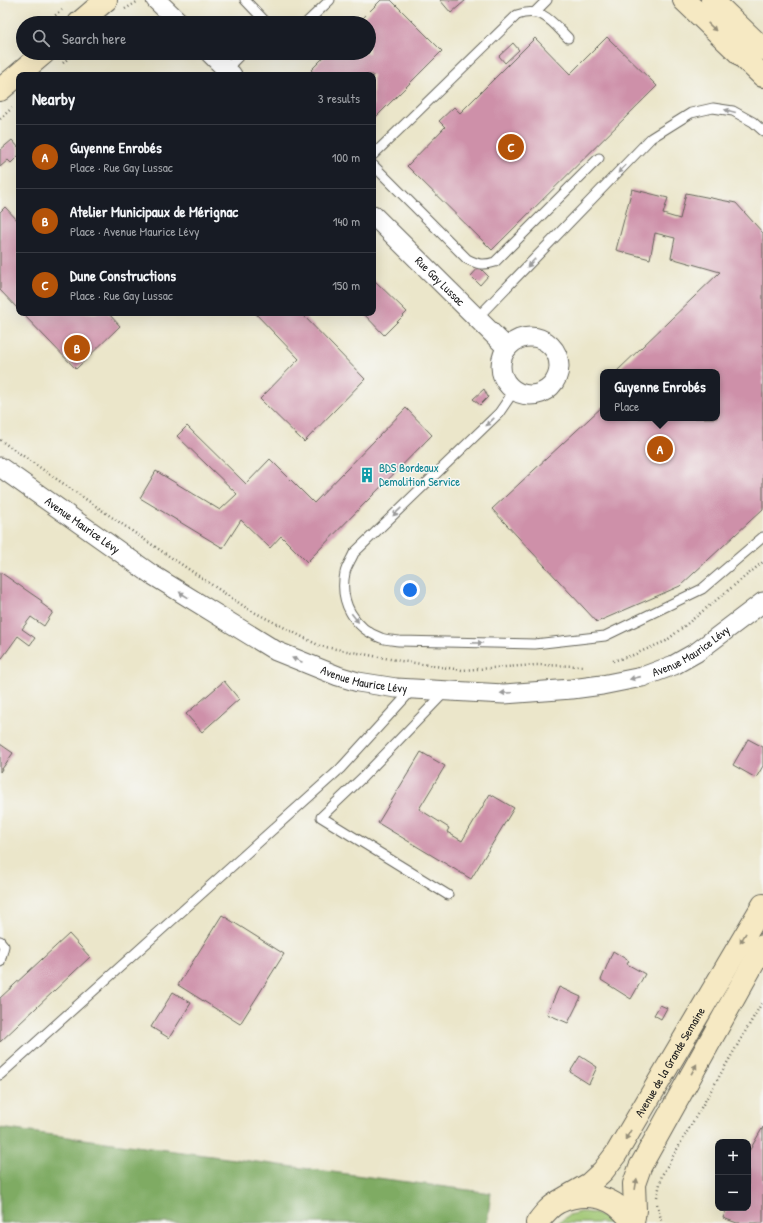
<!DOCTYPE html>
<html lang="en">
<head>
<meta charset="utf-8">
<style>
	body { margin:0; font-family:"Patrick Hand",sans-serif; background:#242831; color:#f1f3f6 }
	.controls { position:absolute; right:12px; bottom:12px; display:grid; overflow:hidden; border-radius:8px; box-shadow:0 4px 16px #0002 }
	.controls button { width:36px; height:36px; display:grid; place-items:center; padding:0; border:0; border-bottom:1px solid #363941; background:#171b24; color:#f1f3f6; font:20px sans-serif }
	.you { position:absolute; left:410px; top:590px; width:14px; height:14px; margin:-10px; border:3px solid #fff; border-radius:50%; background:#1a73e8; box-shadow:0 0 0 6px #1a73e833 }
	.badge { display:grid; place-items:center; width:26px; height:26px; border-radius:50%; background:#b45309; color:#fff; font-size:13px; font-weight:700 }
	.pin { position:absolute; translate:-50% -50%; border:2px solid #fff; box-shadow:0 1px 4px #0006 }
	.popup { position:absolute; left:600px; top:369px; width:120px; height:52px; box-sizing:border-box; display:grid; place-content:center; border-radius:8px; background:#171b24; filter:drop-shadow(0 1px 3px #0005); font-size:13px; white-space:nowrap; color:#9ea1a6 }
	.popup b { font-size:15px; color:#f1f3f6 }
	.popup::after { content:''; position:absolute; left:50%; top:100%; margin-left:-8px; border:8px solid transparent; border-top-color:#171b24 }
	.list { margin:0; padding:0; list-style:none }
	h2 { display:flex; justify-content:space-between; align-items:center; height:52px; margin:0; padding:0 16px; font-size:17px }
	h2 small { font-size:13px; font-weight:400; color:#9ea1a6 }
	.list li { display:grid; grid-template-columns:26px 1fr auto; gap:12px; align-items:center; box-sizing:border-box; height:64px; padding:0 16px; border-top:1px solid #363941 }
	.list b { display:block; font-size:15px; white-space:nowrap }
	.list p { margin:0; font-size:13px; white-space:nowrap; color:#9ea1a6 }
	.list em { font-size:13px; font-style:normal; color:#9ea1a6 }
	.icon { flex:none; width:22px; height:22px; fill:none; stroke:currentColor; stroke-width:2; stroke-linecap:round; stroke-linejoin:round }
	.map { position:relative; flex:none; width:763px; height:1223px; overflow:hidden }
	.search { position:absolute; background:#171b24; box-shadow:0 4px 16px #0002; left:16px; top:16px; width:360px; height:44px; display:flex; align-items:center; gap:10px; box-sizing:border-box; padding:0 14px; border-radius:22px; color:#9ea1a6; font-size:15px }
	.panel { position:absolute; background:#171b24; box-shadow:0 4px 16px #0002; left:16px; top:72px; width:360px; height:244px; border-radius:8px }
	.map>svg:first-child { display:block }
	.green { fill:#9fc671; stroke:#5e7146 }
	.forest { fill:#7fab63; stroke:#4e6440 }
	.building { fill:#ce90a9 }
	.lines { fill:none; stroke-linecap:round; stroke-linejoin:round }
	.lane-casing { stroke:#646359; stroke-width:11 }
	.street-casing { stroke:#646359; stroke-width:21 }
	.secondary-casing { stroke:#646359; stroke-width:24 }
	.path { stroke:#646359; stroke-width:2.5; stroke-dasharray:1 3; stroke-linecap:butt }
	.lane { stroke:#fff; stroke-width:9 }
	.street { stroke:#fff; stroke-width:19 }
	.secondary { stroke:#f6e9c3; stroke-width:22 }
	.oneway { fill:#948d78 }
	.oneway2 { fill:#999 }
	.labels { text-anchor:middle; stroke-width:3; stroke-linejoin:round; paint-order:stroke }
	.street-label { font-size:12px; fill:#1c1c1c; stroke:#f6f6f2 }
	.culture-label { font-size:12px; fill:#0d838f; stroke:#f6f6f2; text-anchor:start }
</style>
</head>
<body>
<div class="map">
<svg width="763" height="1223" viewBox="0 0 763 1223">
	<rect width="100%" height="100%" fill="#f6f6f2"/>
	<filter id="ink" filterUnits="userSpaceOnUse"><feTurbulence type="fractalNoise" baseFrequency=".025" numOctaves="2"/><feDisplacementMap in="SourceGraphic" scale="8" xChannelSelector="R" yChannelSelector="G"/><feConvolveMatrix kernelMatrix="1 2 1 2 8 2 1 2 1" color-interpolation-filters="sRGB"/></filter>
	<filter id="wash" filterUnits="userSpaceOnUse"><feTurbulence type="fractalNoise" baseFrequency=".012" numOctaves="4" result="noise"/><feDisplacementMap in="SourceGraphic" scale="16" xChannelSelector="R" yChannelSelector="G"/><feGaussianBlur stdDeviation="0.9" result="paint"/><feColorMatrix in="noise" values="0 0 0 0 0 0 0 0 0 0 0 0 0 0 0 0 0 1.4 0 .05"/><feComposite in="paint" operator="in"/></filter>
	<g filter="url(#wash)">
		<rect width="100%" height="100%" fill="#ebe6ca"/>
		<!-- green -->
		<path class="green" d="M580,1212c13,0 21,3 31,11h-53l11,-8z"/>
		<!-- forest -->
		<polygon class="forest" points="0,1128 491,1193 487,1223 0,1223"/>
		<g id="blocks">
			<!-- building -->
			<g class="building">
				<polygon points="381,0 391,0 442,51 373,120 373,75 316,75 311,70 328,53 369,53 369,23 358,23"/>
				<polygon points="440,0 466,0 451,13"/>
				<polygon points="607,37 657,86 492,250 407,166 445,127 439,121 454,107 460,113 535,38 570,74"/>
				<polygon points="513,43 519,50 505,63 499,56"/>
				<polygon points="12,140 19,148 19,155 11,163 8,160 0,167 0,150"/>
				<polygon points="632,189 668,198 663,214 680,219 686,193 736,203 763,233 763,509 680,586 597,622 492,509 603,406 603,418 717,418 717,372 616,372 720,272 671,258 675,238 655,233 650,259 616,250"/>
				<polygon points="5,207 19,222 19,310 0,290 0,212"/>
				<polygon points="479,267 488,276 480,285 471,276"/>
				<polygon points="373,279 407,312 384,335 363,313 373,313"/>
				<polygon points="22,313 108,313 120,326 76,369"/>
				<polygon points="255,313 301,313 365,379 304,442 260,399 299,359"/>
				<polygon points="484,389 488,397 480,405 473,399"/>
				<polygon points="406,408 432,435 307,562 281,536 270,548 241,520 223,548 140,498 156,471 220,510 237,494 177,436 187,426 246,484 270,459 314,503"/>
				<polygon points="0,572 42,601 41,603 53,612 44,626 31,617 22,629 35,638 30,645 18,636 0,661"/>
				<polygon points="224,681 239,699 202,732 186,714"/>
				<polygon points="748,739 763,747 763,766 756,778 733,765"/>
				<polygon points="0,744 13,753 0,772"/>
				<polygon points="421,752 445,766 419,809 449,828 447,832 462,841 490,794 514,808 471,879 378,823"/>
				<polygon points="222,915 284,954 240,1024 178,985"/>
				<polygon points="69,934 90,957 0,1042 0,998"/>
				<polygon points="613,951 629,961 627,964 645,974 631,999 601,980"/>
				<polygon points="559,987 581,997 568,1023 547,1014"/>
				<polygon points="173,992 191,1003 169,1038 151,1027"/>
				<polygon points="660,1005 667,1008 661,1019 654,1015"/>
				<polygon points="580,1056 597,1067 589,1084 570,1072"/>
				<polygon points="763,1127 763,1223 737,1223 723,1218 727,1208 748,1208 748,1153"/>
			</g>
		</g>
	</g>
	<g filter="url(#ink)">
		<use href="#blocks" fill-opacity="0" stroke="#646359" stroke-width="1"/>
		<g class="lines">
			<defs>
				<g id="lane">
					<polyline points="245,0 267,23"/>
					<polyline points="535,12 547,0"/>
					<polyline points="306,23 330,0"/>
					<polyline points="226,69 242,53"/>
					<path d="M373,155l144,-140c25,-9 35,7 51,23"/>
					<path d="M373,165l94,94c10,5 16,7 28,3l104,-104"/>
					<polyline points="477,318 651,138 691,113 713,108 733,111 753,122 763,131"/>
					<path d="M514,391l-15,22 -145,140c-3,7 -8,14 -9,20 -6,29 9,55 36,65 5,2 12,2 18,3l136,3 70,-8 97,-47 61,-52"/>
					<polyline points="445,692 363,777 321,817 448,895"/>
					<polyline points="0,941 4,946 0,962"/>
					<polyline points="0,1075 340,769 412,690"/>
				</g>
				<g id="street">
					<polyline points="156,0 180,23"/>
					<polyline points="210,53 232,75"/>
					<path id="s1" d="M373,215l134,133"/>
					<circle cx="530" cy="366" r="29"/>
					<path id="s2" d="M0,467l151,107 125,77 62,25 20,6 38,6 108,6 68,-5 30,-4 40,-8 32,-12 23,-13 66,-50"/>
				</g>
				<g id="secondary">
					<polyline points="684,0 763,76"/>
					<polyline points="712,0 763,49"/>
					<polyline points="79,23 106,0"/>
					<polyline points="0,90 44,53"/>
					<path id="s3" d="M558,1202l31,-18 14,-13 13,-17 147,-249"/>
					<path d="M537,1223c6,-8 13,-17 22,-21 21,-10 48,-8 64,9 4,4 7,8 10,12"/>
					<polyline points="633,1223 635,1210 634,1184 640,1167 763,946"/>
				</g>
			</defs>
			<!-- lane casing -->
			<use href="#lane" class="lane-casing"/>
			<!-- street casing -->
			<use href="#street" class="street-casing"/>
			<!-- secondary casing -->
			<use href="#secondary" class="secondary-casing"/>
			<!-- path -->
			<g class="path">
				<polyline points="125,9 137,2"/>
				<polyline points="46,23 62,10"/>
				<polyline points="63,63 74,53"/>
				<polyline points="0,119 12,108"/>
				<polyline points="0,440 145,540 248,609 320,646 401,661 462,670 536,665 583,666"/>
				<polyline points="613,661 633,655 666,641 763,562"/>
				<polyline points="657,1197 662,1175 763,1001"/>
				<polyline points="657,1204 662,1223"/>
			</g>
			<!-- lane -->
			<use href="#lane" class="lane"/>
			<!-- street -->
			<use href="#street" class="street"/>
			<!-- secondary -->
			<use href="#secondary" class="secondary"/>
		</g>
		<!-- one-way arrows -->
		<defs><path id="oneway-solid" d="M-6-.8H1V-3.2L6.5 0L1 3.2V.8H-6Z"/></defs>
		<g class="oneway">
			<use href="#oneway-solid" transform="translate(712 27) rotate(44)"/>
			<use href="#oneway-solid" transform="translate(743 938) rotate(120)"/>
			<use href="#oneway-solid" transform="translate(694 1069) rotate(-61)"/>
			<use href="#oneway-solid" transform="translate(628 1135) rotate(120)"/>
			<use href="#oneway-solid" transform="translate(636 1184) rotate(-81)"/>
		</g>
		<g class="oneway2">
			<use href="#oneway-solid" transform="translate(730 111) rotate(-166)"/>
			<use href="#oneway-solid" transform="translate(622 169) rotate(134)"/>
			<use href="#oneway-solid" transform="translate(531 263) rotate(134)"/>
			<use href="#oneway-solid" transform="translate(490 422) rotate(136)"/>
			<use href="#oneway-solid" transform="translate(397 512) rotate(136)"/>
			<use href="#oneway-solid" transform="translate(184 595) rotate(-148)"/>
			<use href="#oneway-solid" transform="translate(355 618) rotate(52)"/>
			<use href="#oneway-solid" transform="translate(477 643) rotate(1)"/>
			<use href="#oneway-solid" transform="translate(297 660) rotate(-157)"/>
			<use href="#oneway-solid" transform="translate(635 678) rotate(167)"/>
			<use href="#oneway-solid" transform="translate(506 693) rotate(178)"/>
		</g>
	</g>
	<!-- icons -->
	<defs>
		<symbol id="building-bare" viewBox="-9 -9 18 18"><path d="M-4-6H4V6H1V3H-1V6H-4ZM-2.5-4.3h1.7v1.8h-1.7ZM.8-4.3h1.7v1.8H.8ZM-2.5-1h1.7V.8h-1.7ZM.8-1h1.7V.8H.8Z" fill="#0f9aa8" stroke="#f6f6f2" stroke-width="2.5" paint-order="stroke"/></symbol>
	</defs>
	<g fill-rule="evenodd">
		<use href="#building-bare" x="356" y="464" width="22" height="22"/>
	</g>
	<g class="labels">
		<!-- street labels -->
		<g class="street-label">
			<text dy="4" stroke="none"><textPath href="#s1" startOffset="94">Rue Gay Lussac</textPath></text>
			<text dy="4" stroke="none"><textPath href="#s2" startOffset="101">Avenue Maurice Lévy</textPath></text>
			<text dy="4" stroke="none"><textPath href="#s2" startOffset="761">Avenue Maurice Lévy</textPath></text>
			<text dy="4" stroke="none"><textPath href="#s2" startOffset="425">Avenue Maurice Lévy</textPath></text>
			<text dy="4" stroke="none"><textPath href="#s3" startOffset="183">Avenue de la Grande Semaine</textPath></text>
		</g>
		<!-- culture labels -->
		<g class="culture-label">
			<text x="379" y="472">BDS Bordeaux<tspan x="379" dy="14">Demolition Service</tspan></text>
		</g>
	</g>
</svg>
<div class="controls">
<button>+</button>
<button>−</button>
</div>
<div class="you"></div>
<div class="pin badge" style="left:660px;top:449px">A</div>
<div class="popup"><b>Guyenne Enrobés</b>Place</div>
<div class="pin badge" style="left:77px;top:348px">B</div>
<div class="pin badge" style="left:511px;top:147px">C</div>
<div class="search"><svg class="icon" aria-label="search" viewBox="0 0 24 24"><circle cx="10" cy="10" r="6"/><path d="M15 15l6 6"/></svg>Search here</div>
<section class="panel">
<h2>Nearby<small>3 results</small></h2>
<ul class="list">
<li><span class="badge">A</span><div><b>Guyenne Enrobés</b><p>Place · Rue Gay Lussac</p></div><em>100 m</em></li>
<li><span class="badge">B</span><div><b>Atelier Municipaux de Mérignac</b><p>Place · Avenue Maurice Lévy</p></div><em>140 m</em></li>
<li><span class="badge">C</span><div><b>Dune Constructions</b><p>Place · Rue Gay Lussac</p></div><em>150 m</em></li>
</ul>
</section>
</div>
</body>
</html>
